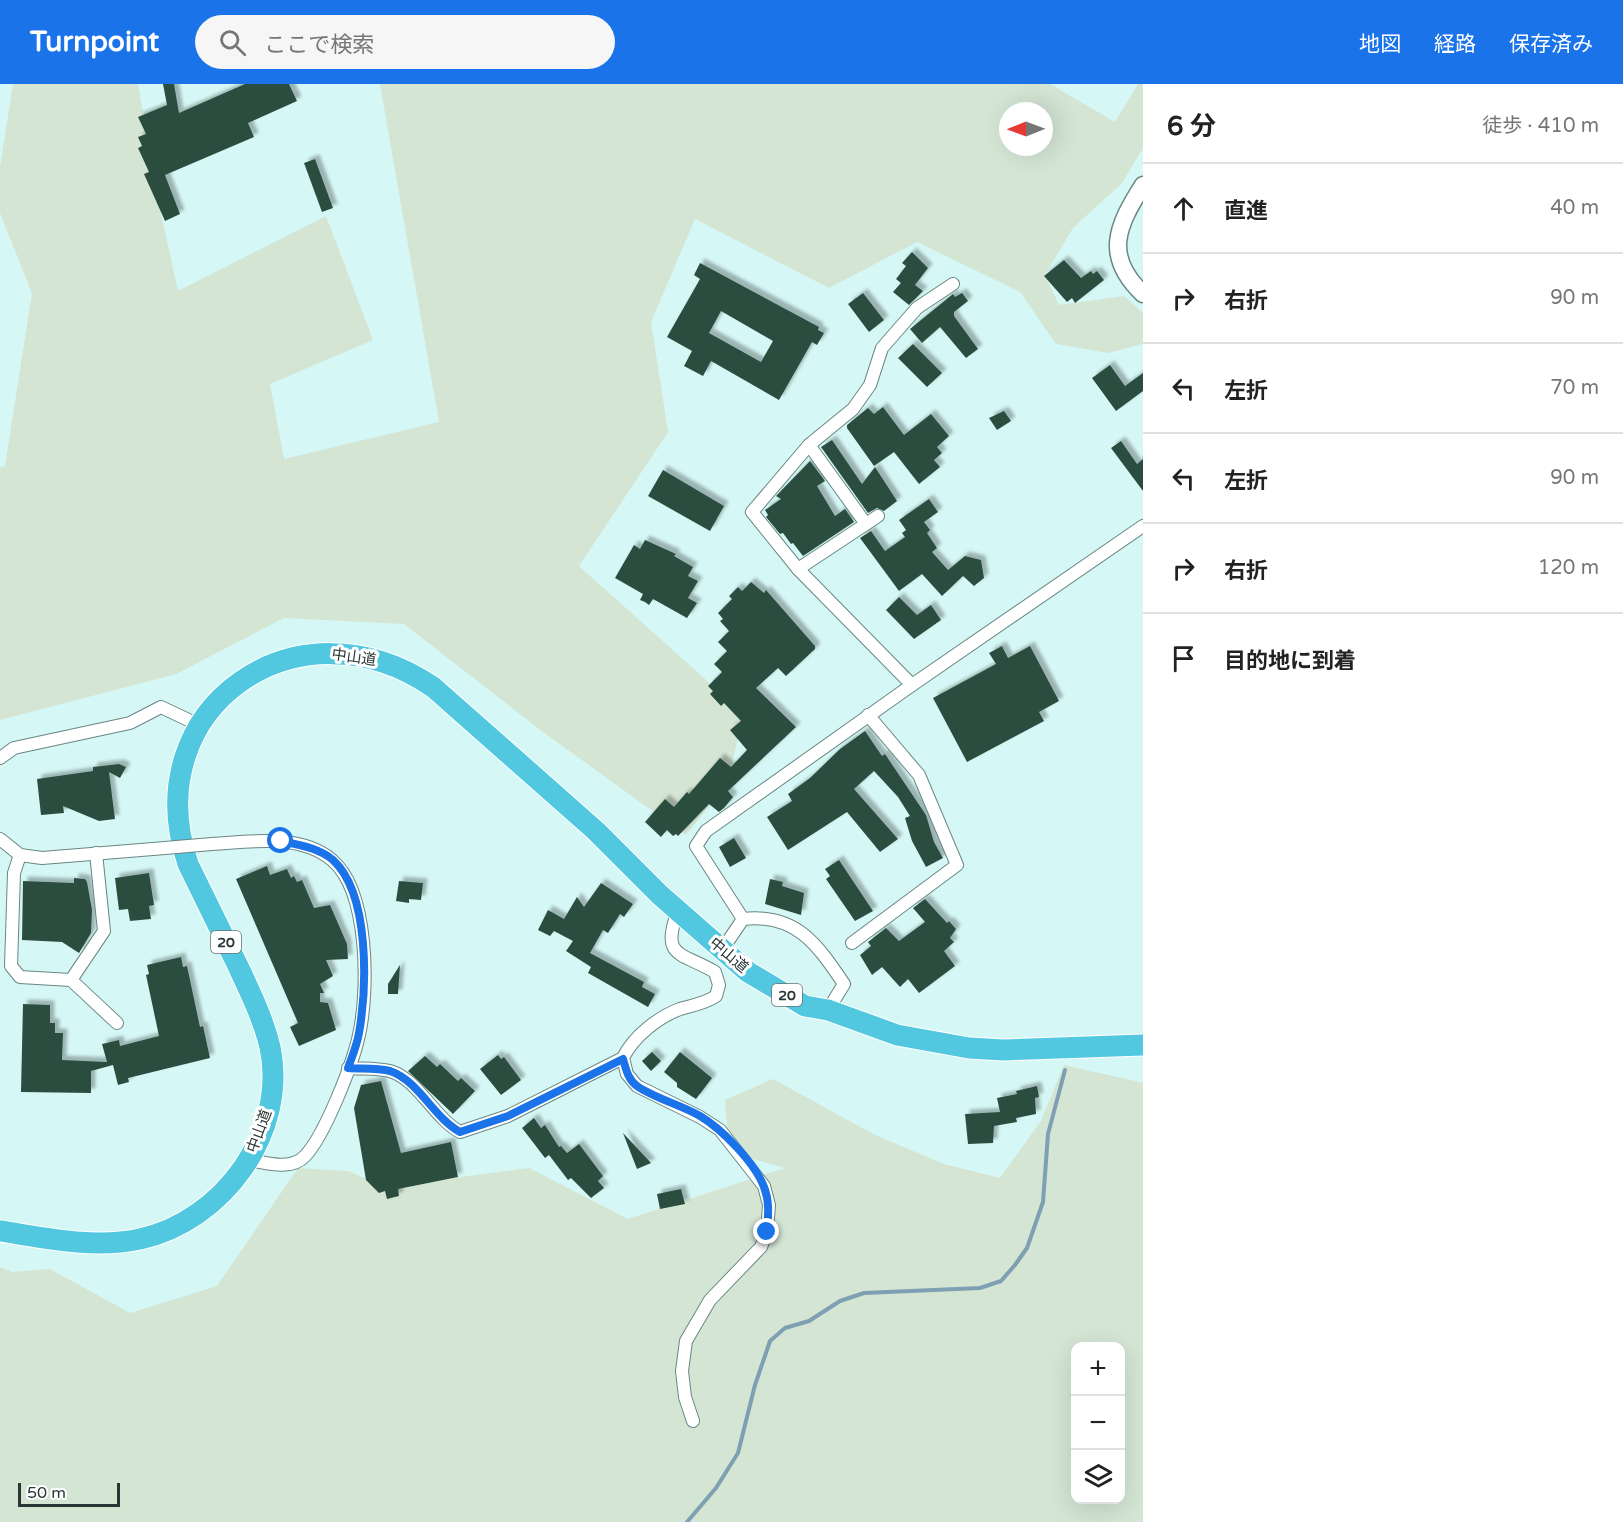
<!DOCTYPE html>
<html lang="ja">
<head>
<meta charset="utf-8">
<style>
	body { margin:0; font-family:"Varela Round","Noto Sans JP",sans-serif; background:#f6f6f6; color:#222 }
	.controls { position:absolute; right:18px; bottom:18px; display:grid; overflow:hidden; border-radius:12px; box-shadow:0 6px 24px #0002 }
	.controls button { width:54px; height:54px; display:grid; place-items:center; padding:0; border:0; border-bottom:2px solid #e0e0e0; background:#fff; color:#222; font:30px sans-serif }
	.compass { position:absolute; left:999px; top:18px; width:54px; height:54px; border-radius:50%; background:#fff; box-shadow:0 6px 24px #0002; rotate:269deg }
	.scale { position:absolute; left:18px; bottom:15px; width:102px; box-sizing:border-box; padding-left:6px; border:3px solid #293635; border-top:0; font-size:16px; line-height:21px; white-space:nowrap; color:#293635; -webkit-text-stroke:4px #fff; paint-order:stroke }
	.stop { position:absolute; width:18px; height:18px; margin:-14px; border:4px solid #1a73e8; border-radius:50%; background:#fff }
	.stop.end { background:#1a73e8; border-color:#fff; box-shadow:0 2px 6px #0008 }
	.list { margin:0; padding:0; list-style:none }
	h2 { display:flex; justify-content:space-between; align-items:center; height:78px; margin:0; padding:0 24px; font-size:26px }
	h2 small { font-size:20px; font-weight:400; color:#767676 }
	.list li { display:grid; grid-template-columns:39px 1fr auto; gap:18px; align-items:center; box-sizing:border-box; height:90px; padding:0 24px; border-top:2px solid #e0e0e0 }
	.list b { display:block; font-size:22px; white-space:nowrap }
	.list em { font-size:20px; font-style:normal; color:#767676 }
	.icon { flex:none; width:33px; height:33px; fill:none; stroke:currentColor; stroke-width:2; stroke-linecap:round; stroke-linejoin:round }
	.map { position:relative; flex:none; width:1143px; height:1438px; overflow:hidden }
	header { display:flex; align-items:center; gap:36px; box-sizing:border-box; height:84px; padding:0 30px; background:#1a73e8; color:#fff }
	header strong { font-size:28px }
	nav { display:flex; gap:33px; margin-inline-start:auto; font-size:21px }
	.search { width:420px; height:54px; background:#f6f6f6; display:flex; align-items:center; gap:15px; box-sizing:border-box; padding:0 21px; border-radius:33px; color:#767676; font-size:22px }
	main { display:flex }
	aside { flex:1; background:#fff }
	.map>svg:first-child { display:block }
	.green { fill:#d4e5d4; fill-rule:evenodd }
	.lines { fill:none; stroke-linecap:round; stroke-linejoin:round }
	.stream { stroke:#7f9fb3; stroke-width:4 }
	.building { fill:#2c4e41; fill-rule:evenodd; filter:url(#shadow) }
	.street-casing { stroke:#688784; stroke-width:14 }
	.secondary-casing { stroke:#688784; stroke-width:19 }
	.highway-casing { stroke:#fff; stroke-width:23 }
	.street { stroke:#fff; stroke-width:12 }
	.secondary { stroke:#fff; stroke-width:16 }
	.highway { stroke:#51c8e0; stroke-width:21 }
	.street-bridge-casing { stroke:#688784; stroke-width:14; stroke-linecap:butt }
	.street-bridge { stroke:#fff; stroke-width:12 }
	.route { stroke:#1a73e8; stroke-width:8 }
	.labels { text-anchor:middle; stroke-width:6; stroke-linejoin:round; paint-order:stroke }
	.shield { fill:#fff; stroke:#697272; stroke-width:1.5 }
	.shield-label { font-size:14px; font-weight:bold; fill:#293635 }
	.street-label { font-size:15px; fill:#293635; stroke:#fff }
</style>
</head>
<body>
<header>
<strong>Turnpoint</strong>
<div class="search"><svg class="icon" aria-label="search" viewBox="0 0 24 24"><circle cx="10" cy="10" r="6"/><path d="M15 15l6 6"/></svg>ここで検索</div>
<nav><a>地図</a><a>経路</a><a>保存済み</a></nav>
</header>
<main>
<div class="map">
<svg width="1143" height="1438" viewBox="0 0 1143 1438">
	<defs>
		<filter id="shadow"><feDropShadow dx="4.5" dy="-4.5" stdDeviation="1.5" flood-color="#0004"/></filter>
	</defs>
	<rect width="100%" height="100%" fill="#d5f7f5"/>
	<!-- green -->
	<g class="green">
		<path d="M13,0h125l21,121 19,86 148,-75 47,124 -103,44 14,75 155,-37 -59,-338h670l65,38 23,-38h5v64l-21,35 -49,45 -28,47 14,30 65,-9 19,17v31l-35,9 -52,-9 -36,-52 -103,-50 -88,46 -134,-69 -44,103 17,110 -89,134 165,148 -17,68 -41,53 -139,-100 -143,-111 -120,-6 -108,56 -176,46v-253l5,-1 27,-173 -32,-80v-46zM1008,27h36v36h-36z"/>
		<path d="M1064,981l79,18v439h-1143v-255l12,5 38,-3 80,44 87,-27 81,-118 50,3 38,16 143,-19 99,51 157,-51 -56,-16 -4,-52 48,-21 102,56 69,29 56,14 41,-57zM1076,1262h44v154h-44z"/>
	</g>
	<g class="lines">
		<!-- stream -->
		<polyline class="stream" points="687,1438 716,1404 738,1369 755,1301 770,1257 785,1244 809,1237 840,1217 864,1209 980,1204 1001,1197 1015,1181 1027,1164 1043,1118 1048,1050 1065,986"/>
	</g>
	<!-- building -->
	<g class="building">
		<polygon points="163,0 174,0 179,29 245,0 289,0 297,17 248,39 254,53 165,91 180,130 165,137 144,90 149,88 138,64 142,62 138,53 146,50 138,33 167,21"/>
		<polygon points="315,75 333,124 322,128 304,79"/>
		<polygon points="912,168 928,184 915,201 923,207 909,221 893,208 901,199 896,195 906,182 902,179"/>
		<polygon points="1064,176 1081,194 1091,187 1093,190 1097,187 1104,196 1075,219 1072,214 1067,218 1044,192"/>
		<path d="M700,179l119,64 -1,3 6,3 -7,12 -5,-3 -33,58 -68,-39 -8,15 -19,-10 8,-15 -25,-14 33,-58 -6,-4zM721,227l52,30 -12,21 -52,-29z"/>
		<polygon points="863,209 884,236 869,248 848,220"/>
		<polygon points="962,209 968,217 954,228 954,232 978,265 966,274 940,243 922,259 910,245 953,210 955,213"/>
		<polygon points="913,260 942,289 927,303 898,274"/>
		<polygon points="1110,281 1125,302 1143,289 1143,307 1116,327 1092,294"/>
		<polygon points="883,323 904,351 931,330 949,352 937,363 942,369 934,376 940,383 919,400 894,368 874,382 847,344 847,341 868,324 874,330"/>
		<polygon points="1004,327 1011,337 997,346 989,334"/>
		<polygon points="832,356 862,400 875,383 897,417 884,427 877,424 868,429 821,363"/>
		<polygon points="1121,357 1137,380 1143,375 1143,407 1111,364"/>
		<polygon points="810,377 825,397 817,402 835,432 845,425 854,438 803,472 793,459 791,460 783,449 780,450 766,433 768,431 765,426 781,415 776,412"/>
		<polygon points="663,386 724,422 710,447 648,412"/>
		<polygon points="929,415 938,428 924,438 930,446 927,449 937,464 932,468 948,486 965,472 981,476 984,494 974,502 963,492 942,512 922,490 899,507 860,454 871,447 885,467 905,453 902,449 906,446 899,436"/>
		<polygon points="645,456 676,470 674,472 693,483 688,492 698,497 688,514 697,519 687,534 653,515 649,521 645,518 640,516 643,510 615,494 634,461 640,465"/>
		<polygon points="751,498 764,509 766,506 815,562 815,565 786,592 778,584 756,604 796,643 728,707 733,713 724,724 719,728 709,720 678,752 676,750 673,752 667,746 661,753 645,738 665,715 674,723 687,708 689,710 720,674 731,683 747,666 730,646 741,637 724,619 721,622 710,610 713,607 708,602 722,588 714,580 727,567 718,558 729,547 720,537 723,535 718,529 732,515 729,512 738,503 742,507"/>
		<polygon points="899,513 917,531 931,521 941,536 914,555 886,526"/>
		<polygon points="1002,562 1008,574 1030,562 1059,617 1039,628 1044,637 967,678 933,614 996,580 989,569"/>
		<polygon points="865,647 882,672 885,670 926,731 934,758 943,774 926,783 912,757 905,734 910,732 898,713 874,687 854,705 898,755 880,768 847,728 788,766 767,733 792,717 788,710 810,694 840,665"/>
		<polygon points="119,680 126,683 120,694 109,688 115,735 99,737 63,722 64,729 41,731 37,695 93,687 93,683"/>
		<polygon points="734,754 746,774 730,783 719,763"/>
		<polygon points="839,776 873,827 855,837 826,795 830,792 825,785"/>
		<polygon points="267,782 270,791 287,785 291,794 294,792 297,798 302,796 314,824 330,821 347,860 348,875 326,876 333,892 320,900 324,909 320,909 320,918 328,919 336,946 299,962 290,943 298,939 236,795"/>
		<polygon points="149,789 154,821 149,822 151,835 130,837 128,825 119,826 115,794"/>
		<polygon points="74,794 85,795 87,798 92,826 91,849 79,869 62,858 22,856 23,797 74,799"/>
		<polygon points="770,795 783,798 782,802 804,809 801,831 765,820"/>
		<polygon points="399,797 423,799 421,816 409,815 409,819 396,817"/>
		<polygon points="601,799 633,820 624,833 620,830 608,849 603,846 590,869 644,898 642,903 655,910 648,923 588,889 591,883 566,867 573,857 554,847 550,852 538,846 548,826 564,835 577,813 584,823"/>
		<polygon points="925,815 947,839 949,837 956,845 950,854 954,858 944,867 955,882 919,909 908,895 900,903 882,883 872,891 860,871 871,862 868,858 886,844 899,857 925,838 913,824"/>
		<polygon points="181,873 183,883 187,882 200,943 203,942 210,974 128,994 129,998 118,1001 113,981 91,987 91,1009 21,1008 23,920 50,921 50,939 55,939 55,949 63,949 62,976 107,978 102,960 119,956 120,962 159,952 146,891 149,890 147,881"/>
		<polygon points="400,881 398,910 388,910 388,900"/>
		<polygon points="652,968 661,977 651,987 642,977"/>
		<polygon points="680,968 712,994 696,1015 677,1003 677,999 664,988"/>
		<polygon points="498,971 501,975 504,973 521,996 501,1011 480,985"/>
		<polygon points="425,972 437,983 440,980 458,997 461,994 475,1007 453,1030 408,987"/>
		<polygon points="381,997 401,1069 451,1058 458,1093 398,1105 399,1112 387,1115 385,1107 379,1109 366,1096 354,1024 361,1001"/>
		<polygon points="1037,1002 1039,1013 1035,1014 1036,1030 1016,1034 1017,1038 994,1042 993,1059 968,1060 965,1030 1000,1028 997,1014 1017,1010 1016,1007"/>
		<polygon points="534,1034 541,1044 545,1041 559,1063 561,1062 567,1069 579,1060 603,1092 598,1097 604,1104 591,1114 571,1094 568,1096 549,1071 545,1074 522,1044"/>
		<polygon points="623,1049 651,1079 637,1085"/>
		<polygon points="681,1105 685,1120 660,1125 657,1110"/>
	</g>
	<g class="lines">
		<defs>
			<g id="street">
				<polyline points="809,361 866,440"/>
				<polyline points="798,485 878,432"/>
				<polyline points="912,601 798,485 752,428 809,361 853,325 870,301 882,264 917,224 953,200"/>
				<polyline points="0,674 14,664 130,639 161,623 199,641"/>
				<polyline points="0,755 20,771 42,774 153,765"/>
				<path d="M212,760c38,-2 88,-11 120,16 37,31 37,130 27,175 -6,28 -34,100 -54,121 -14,15 -38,7 -56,4"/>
				<polyline points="20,771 14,789 11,882 20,893 71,896 117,939"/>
				<path d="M678,827c-18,47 3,41 37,61l4,13 -3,11c-12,8 -23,9 -36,13 -22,8 -47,28 -57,49l4,16 10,12 63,31 20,13 44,56 5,19 -2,27 -6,15 -51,53 -24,41 -4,30 3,26 8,24"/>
				<path d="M743,835c53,-6 74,25 101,65l-16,26"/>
				<polyline points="852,859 957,781 919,691 868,631"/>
				<polyline points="722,866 743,835 696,762 706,747 912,601 1143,442"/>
				<polyline points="71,896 104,847 96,769"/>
				<path d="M348,984c13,1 29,0 42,3 29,9 43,46 70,61l48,-16 115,-58"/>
			</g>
			<path id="secondary" d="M1143,101c-26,41 -40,71 0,109"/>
			<path id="highway" d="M0,1147c46,7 94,18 140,8 83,-18 148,-107 130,-192 -7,-29 -20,-55 -32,-81 -17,-34 -33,-68 -50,-102 -53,-158 111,-269 245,-177l163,144 64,64 88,77 57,34 23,4 69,25 72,13 35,2 139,-5"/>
		</defs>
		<!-- street casing -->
		<use href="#street" class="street-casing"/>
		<!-- secondary casing -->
		<use href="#secondary" class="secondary-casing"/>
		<!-- highway casing -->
		<use href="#highway" class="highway-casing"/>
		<!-- street -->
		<use href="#street" class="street"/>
		<!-- secondary -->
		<use href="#secondary" class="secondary"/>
		<!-- highway -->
		<use href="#highway" class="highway"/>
		<defs>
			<polyline id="street-bridge" points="153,765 212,760"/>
		</defs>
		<!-- street-bridge casing -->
		<use href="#street-bridge" class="street-bridge-casing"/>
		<!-- street-bridge -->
		<use href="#street-bridge" class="street-bridge"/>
	</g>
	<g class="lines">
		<!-- route -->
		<path class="route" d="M281,757c18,4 38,7 52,19 37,34 34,127 26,173 -2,12 -7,24 -11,35 13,1 29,0 42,3 29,10 43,46 70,61l48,-16 115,-57c3,10 5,21 14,27 17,12 44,19 63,30 22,13 55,47 64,71 6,15 4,30 3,45"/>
	</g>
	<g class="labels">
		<!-- shield labels -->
		<g class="shield">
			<rect x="211" y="847" width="30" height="22" rx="4.5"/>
			<rect x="772" y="900" width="30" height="22" rx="4.5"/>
		</g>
		<g class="shield-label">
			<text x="226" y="863">20</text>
			<text x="787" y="916">20</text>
		</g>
		<!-- street labels -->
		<g class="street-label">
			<text transform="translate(354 573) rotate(8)" y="5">中山道</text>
			<text transform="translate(729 871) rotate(40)" y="5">中山道</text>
			<text transform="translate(259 1047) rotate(-70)" y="5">中山道</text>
		</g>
	</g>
</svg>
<div class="controls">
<button>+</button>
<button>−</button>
<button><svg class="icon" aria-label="layers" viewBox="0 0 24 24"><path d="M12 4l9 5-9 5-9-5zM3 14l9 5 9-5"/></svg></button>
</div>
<svg class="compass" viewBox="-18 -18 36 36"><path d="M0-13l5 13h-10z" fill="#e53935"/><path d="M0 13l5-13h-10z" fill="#767676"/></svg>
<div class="scale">50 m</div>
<div class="stop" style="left:281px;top:757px"></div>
<div class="stop end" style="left:767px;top:1148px"></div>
</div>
<aside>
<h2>6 分<small>徒歩 · 410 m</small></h2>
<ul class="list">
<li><svg class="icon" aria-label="ahead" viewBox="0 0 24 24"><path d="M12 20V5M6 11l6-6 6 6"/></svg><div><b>直進</b></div><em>40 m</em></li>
<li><svg class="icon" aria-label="right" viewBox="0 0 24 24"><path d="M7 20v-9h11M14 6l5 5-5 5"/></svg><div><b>右折</b></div><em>90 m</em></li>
<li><svg class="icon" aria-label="left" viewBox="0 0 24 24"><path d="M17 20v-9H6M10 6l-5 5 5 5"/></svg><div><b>左折</b></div><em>70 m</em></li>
<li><svg class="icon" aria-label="left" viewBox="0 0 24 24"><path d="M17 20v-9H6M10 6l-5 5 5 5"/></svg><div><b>左折</b></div><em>90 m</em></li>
<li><svg class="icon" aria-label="right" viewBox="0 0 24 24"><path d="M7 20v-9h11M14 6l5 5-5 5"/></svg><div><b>右折</b></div><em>120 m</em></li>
<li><svg class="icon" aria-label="arrive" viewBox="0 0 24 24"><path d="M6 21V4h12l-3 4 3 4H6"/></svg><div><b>目的地に到着</b></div></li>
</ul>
</aside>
</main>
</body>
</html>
